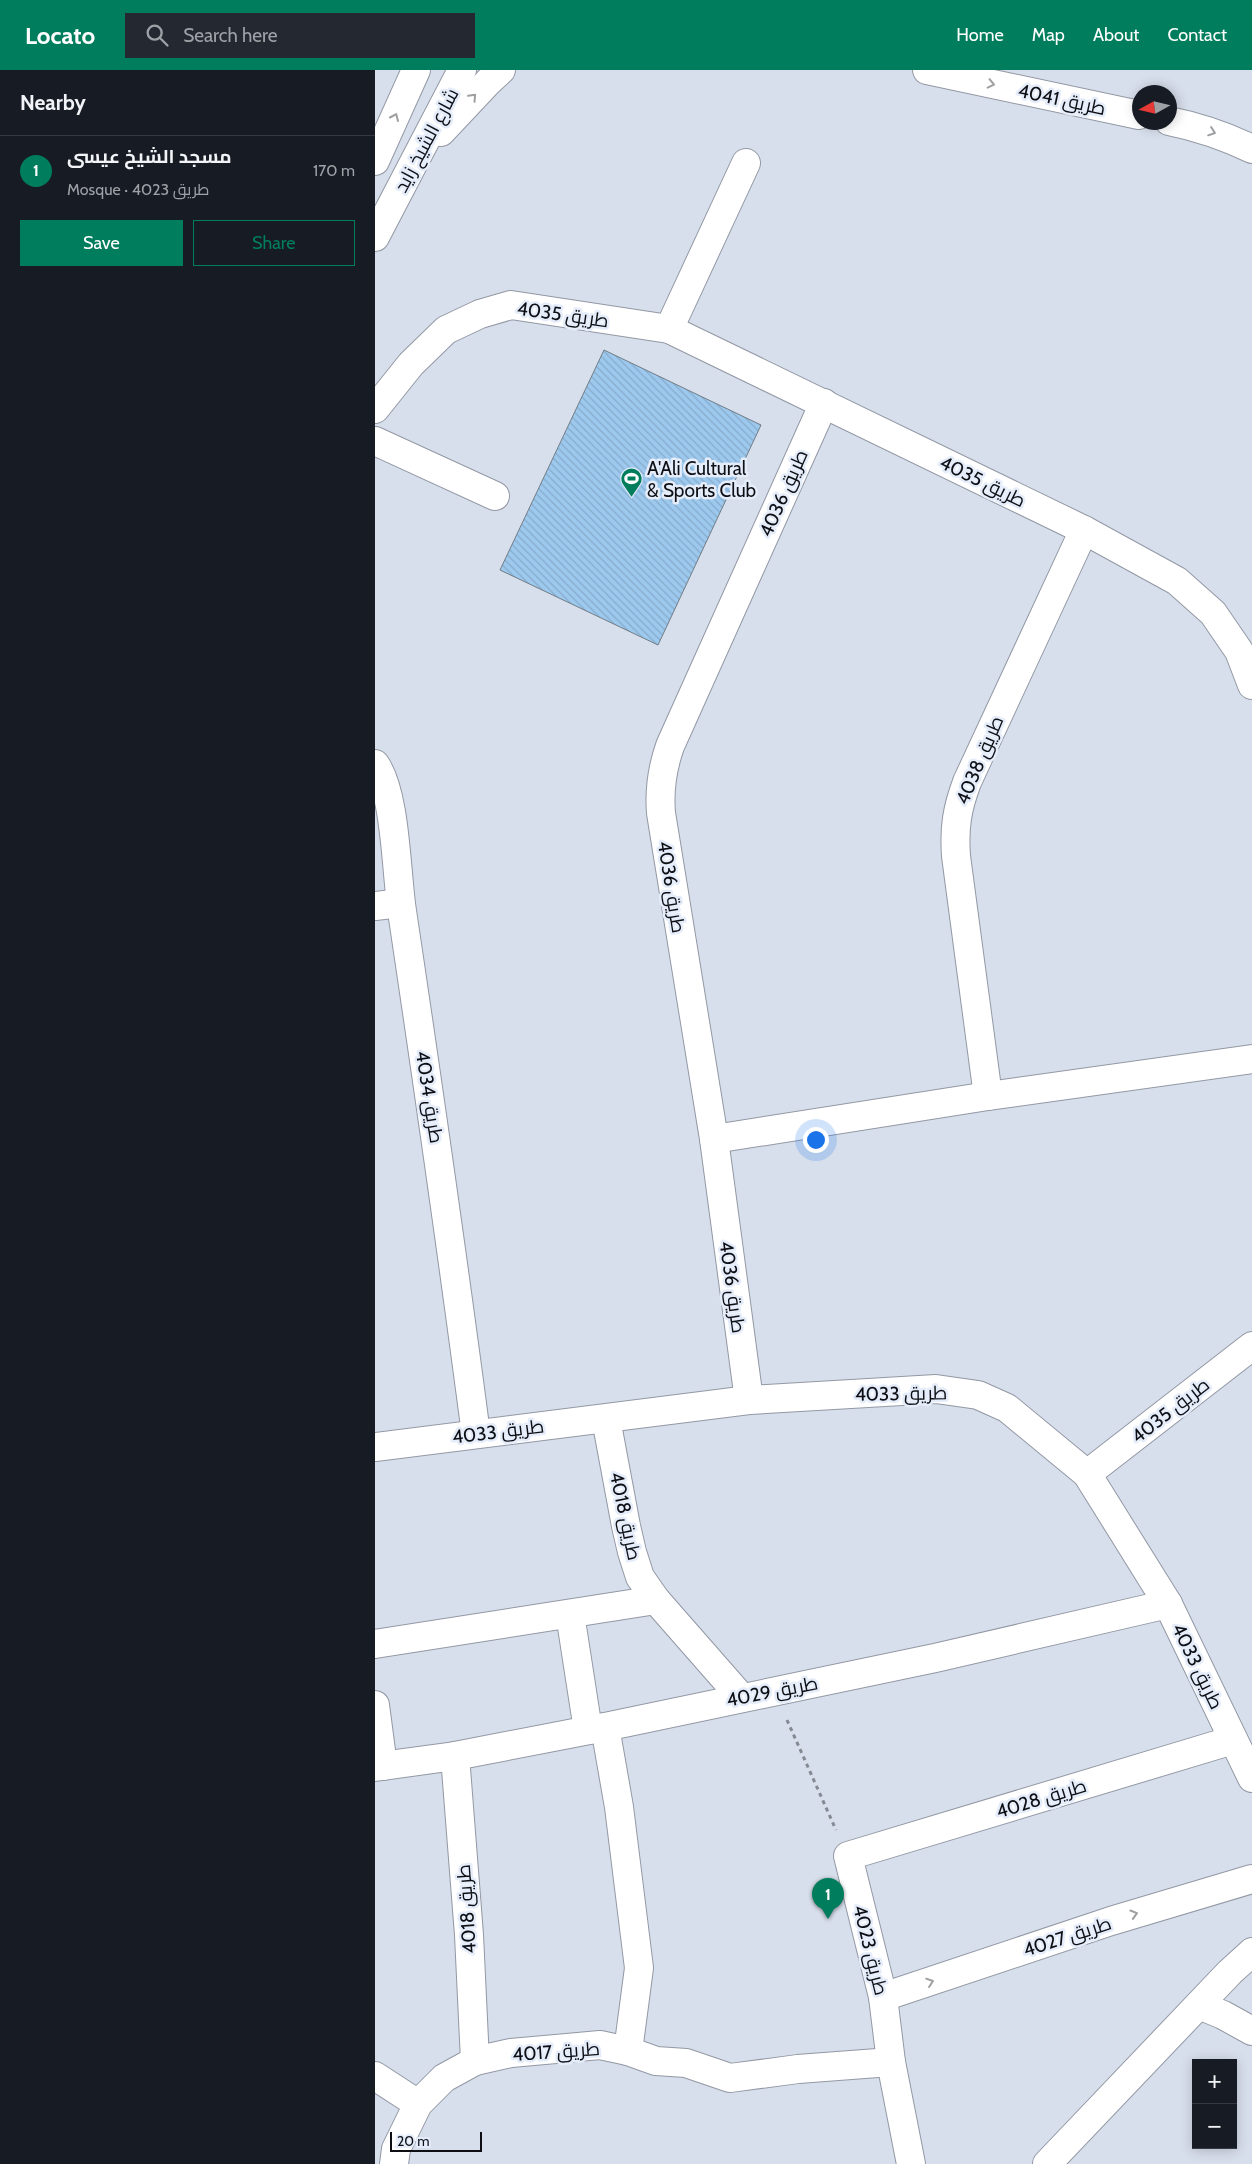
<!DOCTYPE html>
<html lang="en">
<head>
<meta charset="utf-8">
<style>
	body { margin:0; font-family:Cabin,Cairo,sans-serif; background:#242831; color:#f1f3f6 }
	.controls { position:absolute; right:15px; bottom:15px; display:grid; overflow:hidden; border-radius:0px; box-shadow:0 2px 12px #0003 }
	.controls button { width:45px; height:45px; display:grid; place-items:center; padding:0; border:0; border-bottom:1px solid #363941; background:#171b24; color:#f1f3f6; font:25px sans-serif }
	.compass { position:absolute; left:757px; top:15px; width:45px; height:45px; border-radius:50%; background:#171b24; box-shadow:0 2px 12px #0003; rotate:262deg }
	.scale { position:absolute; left:15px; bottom:12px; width:92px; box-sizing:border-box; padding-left:5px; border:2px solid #0d0f14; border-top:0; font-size:14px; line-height:18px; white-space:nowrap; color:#0d0f14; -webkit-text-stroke:4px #e5ecfa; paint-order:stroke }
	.you { position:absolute; left:440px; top:1069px; width:18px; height:18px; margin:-12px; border:4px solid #fff; border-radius:50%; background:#1a73e8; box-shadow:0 0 0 8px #1a73e833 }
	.badge { display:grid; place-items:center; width:32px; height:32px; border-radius:50%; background:#007d5c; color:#fff; font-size:16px; font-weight:700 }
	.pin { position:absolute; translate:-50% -41px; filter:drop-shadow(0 1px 2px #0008) }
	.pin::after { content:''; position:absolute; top:26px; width:18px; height:15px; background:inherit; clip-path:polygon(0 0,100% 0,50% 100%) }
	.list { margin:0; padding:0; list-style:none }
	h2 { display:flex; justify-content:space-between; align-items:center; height:65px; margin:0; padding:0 20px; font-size:21px }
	h2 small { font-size:16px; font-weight:400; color:#9ea1a6 }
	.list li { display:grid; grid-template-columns:32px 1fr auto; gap:15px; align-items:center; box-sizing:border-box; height:70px; padding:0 20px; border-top:1px solid #363941 }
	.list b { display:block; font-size:19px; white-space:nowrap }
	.list p { margin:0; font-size:16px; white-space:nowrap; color:#9ea1a6 }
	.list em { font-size:16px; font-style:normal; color:#9ea1a6 }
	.actions { display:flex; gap:10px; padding:15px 20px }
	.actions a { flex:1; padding:11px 0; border:1px solid #007d5c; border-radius:0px; text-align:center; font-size:18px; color:#007d5c }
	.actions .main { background:#007d5c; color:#fff }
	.icon { flex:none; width:28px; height:28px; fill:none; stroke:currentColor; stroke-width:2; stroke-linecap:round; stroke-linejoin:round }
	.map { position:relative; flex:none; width:877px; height:2094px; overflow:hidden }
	header { display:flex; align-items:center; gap:30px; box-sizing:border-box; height:70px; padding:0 25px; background:#007d5c; color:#fff }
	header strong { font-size:24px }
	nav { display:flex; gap:28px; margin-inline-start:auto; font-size:18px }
	.search { width:350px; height:45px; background:#242831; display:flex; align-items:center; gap:12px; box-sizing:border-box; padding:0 18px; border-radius:0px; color:#9ea1a6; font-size:19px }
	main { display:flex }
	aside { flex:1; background:#171b24 }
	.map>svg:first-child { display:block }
	.building { fill:url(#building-back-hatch); stroke:#717c85 }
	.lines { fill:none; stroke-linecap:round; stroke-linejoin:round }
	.minor-casing { stroke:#9298a4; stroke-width:30 }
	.major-casing { stroke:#9298a4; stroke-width:30 }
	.path { stroke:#848992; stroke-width:3; stroke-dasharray:4 4; stroke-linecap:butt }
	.minor { stroke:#fff; stroke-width:28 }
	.major { stroke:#fff; stroke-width:28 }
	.oneway { stroke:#9e9fa1 }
	.labels { text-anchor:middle; stroke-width:5; stroke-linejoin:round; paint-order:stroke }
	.street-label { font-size:19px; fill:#0d0f14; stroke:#e5ecfa }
	.poi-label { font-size:19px; fill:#0d0f14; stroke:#e5ecfa; text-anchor:start }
</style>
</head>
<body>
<header>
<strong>Locato</strong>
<div class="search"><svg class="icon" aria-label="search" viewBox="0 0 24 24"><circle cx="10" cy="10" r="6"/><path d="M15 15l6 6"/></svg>Search here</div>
<nav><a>Home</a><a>Map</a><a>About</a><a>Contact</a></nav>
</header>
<main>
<aside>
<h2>Nearby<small></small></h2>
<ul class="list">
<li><span class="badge">1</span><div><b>مسجد الشيخ عيسى</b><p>Mosque · طريق 4023</p></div><em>170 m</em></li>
</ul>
<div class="actions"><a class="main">Save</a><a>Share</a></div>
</aside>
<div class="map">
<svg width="877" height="2094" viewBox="0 0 877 2094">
	<defs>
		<pattern id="building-back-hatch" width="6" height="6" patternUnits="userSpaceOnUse" patternTransform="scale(1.25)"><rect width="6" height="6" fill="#9dc9ee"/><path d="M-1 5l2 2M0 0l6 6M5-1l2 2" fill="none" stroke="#86abcb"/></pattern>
	</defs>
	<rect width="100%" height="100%" fill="#d8dfec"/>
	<!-- building -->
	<polygon class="building" points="229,280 386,355 283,575 125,500"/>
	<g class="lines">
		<defs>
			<g id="minor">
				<polyline points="552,0 764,45"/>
				<path d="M794,51c30,6 56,15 83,28"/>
				<polyline points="294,259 371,93"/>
				<polyline points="0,339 36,294 71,260 105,244 136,235 294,259 709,460 802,511 838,543 864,581 877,615"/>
				<polyline points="0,371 120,426"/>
				<path d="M0,694c21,29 21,108 27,147 26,174 51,348 74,523"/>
				<polyline points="0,836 25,833"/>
				<path d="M613,1026l-32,-240c-2,-29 1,-47 11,-74l117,-252"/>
				<polyline points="339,1069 613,1026 877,989"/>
				<path d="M374,1330l-35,-261 -53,-326c-2,-24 1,-44 9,-67l154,-343"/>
				<polyline points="231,1349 251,1456 257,1482 265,1507 281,1530 366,1627"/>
				<polyline points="0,1377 374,1330 561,1319 603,1325 632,1338 712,1404 793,1534 877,1708"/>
				<polyline points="712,1404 877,1276"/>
				<polyline points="195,1544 213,1660"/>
				<polyline points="0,1574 281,1530"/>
				<polyline points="0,1635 8,1696"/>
				<polyline points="80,1686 94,1865 100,1991"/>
				<polyline points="0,1697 80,1686 230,1657 560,1588 793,1534"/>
				<polyline points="508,1927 736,1851 877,1809"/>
				<polyline points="824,1935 848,1945 877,1961"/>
				<polyline points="253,1981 281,1991 311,1993 355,2008 423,1999 516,1992"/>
				<polyline points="0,2006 43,2034"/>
				<polyline points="19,2094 21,2079 43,2034 69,2008 100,1991 136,1983 225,1975 253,1981 264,1898 244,1737 230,1657"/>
				<polyline points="536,2094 516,1992 508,1927 473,1786 858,1670"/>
				<polyline points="672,2094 855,1902 877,1882"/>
			</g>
			<g id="major">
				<polyline points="66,62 113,12 126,0"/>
				<polyline points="0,91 41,0"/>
				<polyline points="0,167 87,0"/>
			</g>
		</defs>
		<!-- minor casing -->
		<use href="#minor" class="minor-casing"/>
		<!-- major casing -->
		<use href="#major" class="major-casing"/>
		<!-- path -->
		<polyline class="path" points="412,1650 461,1760"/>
		<!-- minor -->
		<use href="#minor" class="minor"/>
		<!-- major -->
		<use href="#major" class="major"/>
	</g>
	<!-- one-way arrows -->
	<defs><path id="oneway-chevron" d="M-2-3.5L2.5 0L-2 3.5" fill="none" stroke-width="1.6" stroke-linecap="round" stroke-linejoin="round" transform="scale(1.25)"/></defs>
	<g class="oneway">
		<use href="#oneway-chevron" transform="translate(616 14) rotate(13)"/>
		<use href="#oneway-chevron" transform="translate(98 27) rotate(-47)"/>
		<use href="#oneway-chevron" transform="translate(20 47) rotate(-66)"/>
		<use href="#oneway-chevron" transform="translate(837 62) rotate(19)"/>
		<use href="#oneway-chevron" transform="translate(759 1844) rotate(-17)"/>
		<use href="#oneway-chevron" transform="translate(555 1912) rotate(-19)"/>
	</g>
	<!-- icons -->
	<defs>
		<symbol id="stadium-pin" viewBox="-11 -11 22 30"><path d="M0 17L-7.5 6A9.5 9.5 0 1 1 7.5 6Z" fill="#007d5c" stroke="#e5ecfa"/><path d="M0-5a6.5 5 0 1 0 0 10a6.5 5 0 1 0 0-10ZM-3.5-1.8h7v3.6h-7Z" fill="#fff"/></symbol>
	</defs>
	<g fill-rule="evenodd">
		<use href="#stadium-pin" x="244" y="396" width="25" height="34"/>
	</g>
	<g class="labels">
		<!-- street labels -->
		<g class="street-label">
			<text transform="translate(687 29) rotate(12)" y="7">طريق 4041</text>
			<text transform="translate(51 70) rotate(-62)" y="7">شارع الشيخ زايد</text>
			<text transform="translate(188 244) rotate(8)" y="7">طريق 4035</text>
			<text transform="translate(608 411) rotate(26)" y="7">طريق 4035</text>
			<text transform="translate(408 423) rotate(-66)" y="7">طريق 4036</text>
			<text transform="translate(604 690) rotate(-67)" y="7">طريق 4038</text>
			<text transform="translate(297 817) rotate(81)" y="7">طريق 4036</text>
			<text transform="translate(55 1027) rotate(81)" y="7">طريق 4034</text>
			<text transform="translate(358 1217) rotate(82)" y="7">طريق 4036</text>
			<text transform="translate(526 1323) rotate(-1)" y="7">طريق 4033</text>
			<text transform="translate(795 1340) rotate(-38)" y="7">طريق 4035</text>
			<text transform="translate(123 1361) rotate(-7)" y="7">طريق 4033</text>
			<text transform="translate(251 1446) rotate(78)" y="7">طريق 4018</text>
			<text transform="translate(823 1596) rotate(64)" y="7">طريق 4033</text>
			<text transform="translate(397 1621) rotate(-11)" y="7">طريق 4029</text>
			<text transform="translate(666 1728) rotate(-17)" y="7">طريق 4028</text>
			<text transform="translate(91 1839) rotate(-94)" y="7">طريق 4018</text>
			<text transform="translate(692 1866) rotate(-18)" y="7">طريق 4027</text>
			<text transform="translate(496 1880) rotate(76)" y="7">طريق 4023</text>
			<text transform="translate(181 1981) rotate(-4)" y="7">طريق 4017</text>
		</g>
		<!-- poi labels -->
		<g class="poi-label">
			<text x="272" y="405">A'Ali Cultural<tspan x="272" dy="22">&amp; Sports Club</tspan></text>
		</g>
	</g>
</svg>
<div class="controls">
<button>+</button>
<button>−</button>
</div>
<svg class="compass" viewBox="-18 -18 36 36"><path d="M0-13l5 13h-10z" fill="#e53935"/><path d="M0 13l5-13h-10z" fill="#9ea1a6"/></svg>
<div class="scale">20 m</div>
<div class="you"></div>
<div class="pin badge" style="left:453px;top:1849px">1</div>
</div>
</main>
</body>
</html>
